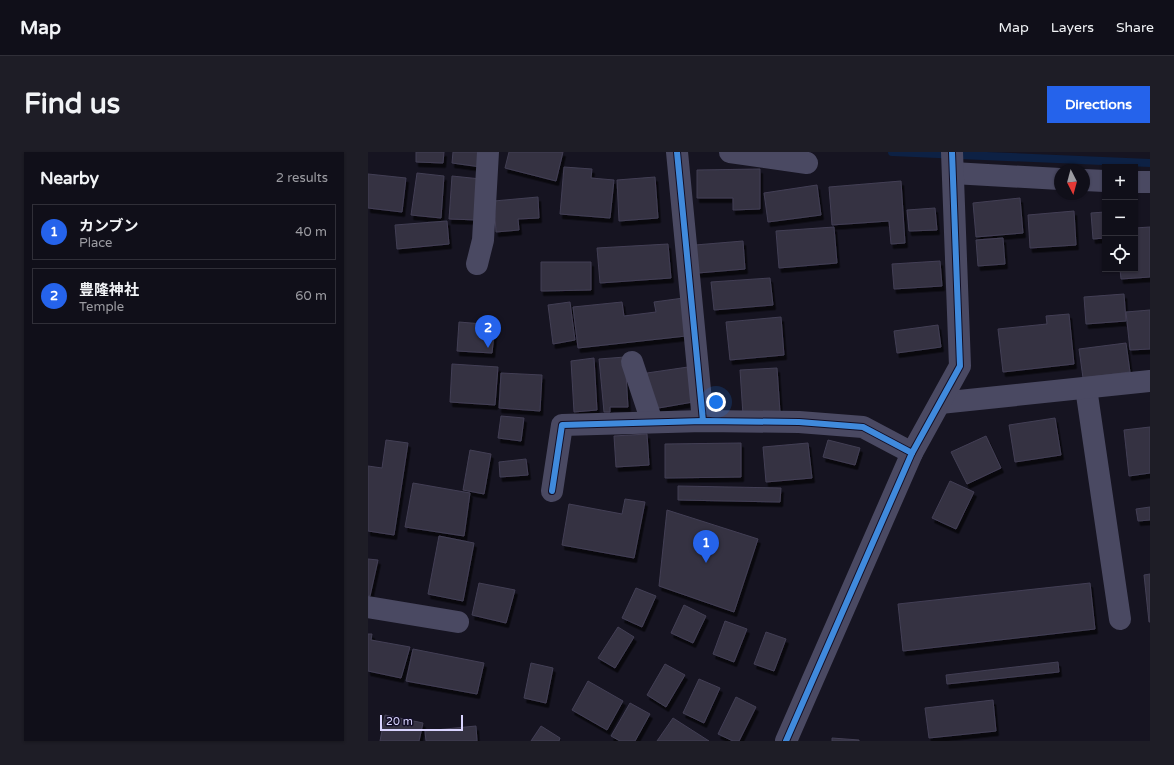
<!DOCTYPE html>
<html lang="en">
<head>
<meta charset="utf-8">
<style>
	body { margin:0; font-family:"Varela Round","Noto Sans JP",sans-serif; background:#1e1d26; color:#f1f3f6 }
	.controls { position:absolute; right:12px; top:12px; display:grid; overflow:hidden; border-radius:0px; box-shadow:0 1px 3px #0004 }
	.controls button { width:36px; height:36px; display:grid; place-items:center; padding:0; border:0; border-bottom:1px solid #302f38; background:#100f19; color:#f1f3f6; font:20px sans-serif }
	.compass { position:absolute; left:686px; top:12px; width:36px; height:36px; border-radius:50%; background:#100f19; box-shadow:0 1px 3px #0004; rotate:174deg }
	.scale { position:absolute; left:12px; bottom:10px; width:83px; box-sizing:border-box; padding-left:4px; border:2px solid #d9d4ff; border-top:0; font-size:11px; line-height:14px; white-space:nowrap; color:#d9d4ff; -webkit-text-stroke:3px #130f26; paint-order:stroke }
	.you { position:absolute; left:348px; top:250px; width:14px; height:14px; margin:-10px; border:3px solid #fff; border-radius:50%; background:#1a73e8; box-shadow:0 0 0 6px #1a73e833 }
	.badge { display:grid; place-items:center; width:26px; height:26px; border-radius:50%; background:#2563eb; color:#fff; font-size:13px; font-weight:700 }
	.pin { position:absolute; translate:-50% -33px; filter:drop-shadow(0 1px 2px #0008) }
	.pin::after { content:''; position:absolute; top:21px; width:14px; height:12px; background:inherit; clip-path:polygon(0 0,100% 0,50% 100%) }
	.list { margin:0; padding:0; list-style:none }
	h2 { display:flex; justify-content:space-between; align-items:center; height:52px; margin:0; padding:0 16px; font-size:17px }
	h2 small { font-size:13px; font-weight:400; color:#9c9ca2 }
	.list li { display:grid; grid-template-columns:26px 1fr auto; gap:12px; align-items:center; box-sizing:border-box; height:56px; margin:0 8px 8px; padding:0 8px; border:1px solid #302f38; border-radius:0px }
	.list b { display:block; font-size:15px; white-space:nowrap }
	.list p { margin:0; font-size:13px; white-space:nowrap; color:#9c9ca2 }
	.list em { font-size:13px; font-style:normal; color:#9c9ca2 }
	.icon { flex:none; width:22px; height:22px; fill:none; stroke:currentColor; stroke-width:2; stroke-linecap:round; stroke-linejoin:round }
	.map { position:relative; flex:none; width:782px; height:589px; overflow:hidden; border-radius:0px }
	header { display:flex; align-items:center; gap:24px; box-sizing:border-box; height:56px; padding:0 20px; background:#100f19; border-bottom:1px solid #302f38 }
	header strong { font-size:19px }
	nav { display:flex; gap:22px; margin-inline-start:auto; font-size:14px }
	.intro { display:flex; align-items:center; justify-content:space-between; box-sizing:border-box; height:96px; padding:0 24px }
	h1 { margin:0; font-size:28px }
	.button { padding:10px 18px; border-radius:0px; background:#2563eb; color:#fff; font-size:14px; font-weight:700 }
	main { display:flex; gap:24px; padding:0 24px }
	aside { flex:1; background:#100f19; border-radius:0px; box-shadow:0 1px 3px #0004 }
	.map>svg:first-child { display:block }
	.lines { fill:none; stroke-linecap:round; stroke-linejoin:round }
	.stream { stroke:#0d2144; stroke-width:8 }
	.building { fill:#343243; stroke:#433f54; filter:url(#shadow) }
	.minor { stroke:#4a4962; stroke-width:22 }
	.tertiary { stroke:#4a4962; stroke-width:22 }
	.cycleway-casing { stroke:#130f26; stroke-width:8 }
	.cycleway { stroke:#408adc; stroke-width:6 }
</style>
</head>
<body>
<header>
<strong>Map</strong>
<nav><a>Map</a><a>Layers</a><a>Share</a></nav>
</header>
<div class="intro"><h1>Find us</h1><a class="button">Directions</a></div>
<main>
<aside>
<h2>Nearby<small>2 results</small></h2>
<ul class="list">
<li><span class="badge">1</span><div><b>カンブン</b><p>Place</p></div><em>40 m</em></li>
<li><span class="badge">2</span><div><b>豊隆神社</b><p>Temple</p></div><em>60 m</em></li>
</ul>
</aside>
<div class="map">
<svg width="782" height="589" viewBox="0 0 782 589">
	<defs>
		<filter id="shadow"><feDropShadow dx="2.5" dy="4.5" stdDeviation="0" flood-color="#0009"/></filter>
	</defs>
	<rect width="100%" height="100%" fill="#161421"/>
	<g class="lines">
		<!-- stream -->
		<polyline class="stream" points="524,0 782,11"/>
	</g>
	<!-- building -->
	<g class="building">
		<polygon points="48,0 76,0 75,11 48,10"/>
		<polygon points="85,0 114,0 113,15 84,11"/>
		<polygon points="141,0 195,0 188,29 137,16"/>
		<polygon points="196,15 224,17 223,26 246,28 242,66 192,62"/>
		<polygon points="392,17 392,57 365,58 365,46 329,46 329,18"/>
		<polygon points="49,21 76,24 73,66 43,63"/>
		<polygon points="0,22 38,26 34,60 0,56"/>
		<polygon points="84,24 113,27 110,68 81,67"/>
		<polygon points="287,25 290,66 251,69 249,28"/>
		<polygon points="533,29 537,91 523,92 521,69 464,73 461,35"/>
		<polygon points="449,33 453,63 400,70 396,41"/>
		<polygon points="170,45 171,66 150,67 151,78 128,80 126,49"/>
		<polygon points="652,46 655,81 608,85 605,51"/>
		<polygon points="567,56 569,78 541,79 539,58"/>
		<polygon points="706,59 708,93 662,96 660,63"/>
		<polygon points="737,60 737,86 725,87 723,61"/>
		<polygon points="79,69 81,92 29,97 27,73"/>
		<polygon points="466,75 469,111 411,116 408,79"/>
		<polygon points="782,75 782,125 753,127 752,117 767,117 767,76"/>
		<polygon points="635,86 637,112 610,114 608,88"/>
		<polygon points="375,89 377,117 330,121 327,93"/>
		<polygon points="300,92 303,126 232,131 229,96"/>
		<polygon points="572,109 574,134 526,137 524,112"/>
		<polygon points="173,110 223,110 223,138 173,139"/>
		<polygon points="402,126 405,153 346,158 343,130"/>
		<polygon points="756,142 758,169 718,172 716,145"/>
		<polygon points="323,145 327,183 210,196 205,155 254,150 256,164 288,160 286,150"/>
		<polygon points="202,150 207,188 185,192 180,153"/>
		<polygon points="782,158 782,197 762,198 758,160"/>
		<polygon points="701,162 706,212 635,220 630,177 679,172 678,164"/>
		<polygon points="413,165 416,203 362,208 358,170"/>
		<polygon points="91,170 127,173 124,201 89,199"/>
		<polygon points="570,173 573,195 529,201 526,179"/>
		<polygon points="758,191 762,220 715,226 711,197"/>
		<polygon points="257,205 260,255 242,255 242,260 236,260 231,207"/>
		<polygon points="226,206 229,258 206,260 203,209"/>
		<polygon points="84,212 130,215 127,253 82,250"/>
		<polygon points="320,215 325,250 285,257 279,221"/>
		<polygon points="409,216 412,260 375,263 372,218"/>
		<polygon points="133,221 174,223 172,259 131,256"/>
		<polygon points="133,264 156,266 153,289 130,286"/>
		<polygon points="687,266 693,303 647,310 641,273"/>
		<polygon points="782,275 782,321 761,324 756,278"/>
		<polygon points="279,282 281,313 248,315 246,284"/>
		<polygon points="618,284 633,316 599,332 583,300"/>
		<polygon points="18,288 40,291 26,383 0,379 0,314 14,316"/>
		<polygon points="460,288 492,296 487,313 455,305"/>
		<polygon points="373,291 373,325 297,326 297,292"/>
		<polygon points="440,291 444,326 398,330 395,295"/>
		<polygon points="102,298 123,302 116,342 95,338"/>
		<polygon points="158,307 160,323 132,325 131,310"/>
		<polygon points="582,329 606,340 588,377 564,366"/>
		<polygon points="45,331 102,341 96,384 37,375"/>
		<polygon points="310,334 413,336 412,350 310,348"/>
		<polygon points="257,347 277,350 266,406 194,393 201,352 254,362"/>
		<polygon points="782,355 782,368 770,369 768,357"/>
		<polygon points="299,358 390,387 366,460 291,434"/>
		<polygon points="71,384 106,391 95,449 60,442"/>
		<polygon points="0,407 10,408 2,444 0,444"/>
		<polygon points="782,422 782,470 781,470 776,423"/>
		<polygon points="111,431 147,438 138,471 104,463"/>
		<polygon points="722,431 727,477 535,499 530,452"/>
		<polygon points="268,436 288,444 274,475 254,466"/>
		<polygon points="316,453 338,464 325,491 303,481"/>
		<polygon points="357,469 379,477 366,510 345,502"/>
		<polygon points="250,475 266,485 247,516 230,506"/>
		<polygon points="398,480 418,487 406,519 386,512"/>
		<polygon points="0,482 4,482 3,488 42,495 33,526 0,519"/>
		<polygon points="45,497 116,511 109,542 38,529"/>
		<polygon points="690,510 691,520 579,532 578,523"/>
		<polygon points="163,511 185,516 178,551 156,546"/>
		<polygon points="297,512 317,523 298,555 279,543"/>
		<polygon points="331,527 352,536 336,571 315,561"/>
		<polygon points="220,529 255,549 239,578 204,558"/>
		<polygon points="368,545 388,555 371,589 365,589 350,582"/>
		<polygon points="625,548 628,579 561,586 557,556"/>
		<polygon points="262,551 282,562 267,589 252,589 243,584"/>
		<polygon points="17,563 55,571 51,589 12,589"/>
		<polygon points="305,566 341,589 289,589"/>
		<polygon points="108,574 109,589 58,589 57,579"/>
		<polygon points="173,574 192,586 191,589 163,589"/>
		<polygon points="464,586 491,588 491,589 464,589"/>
	</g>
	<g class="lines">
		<!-- minor -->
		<g class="minor">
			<polyline points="309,0 335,269"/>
			<polyline points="362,0 439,11"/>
			<polyline points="585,21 692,27"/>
			<polyline points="716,28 737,29"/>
			<polyline points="767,30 782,30"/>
			<polyline points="109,112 115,88 120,0"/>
			<polyline points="264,210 284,270"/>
			<polyline points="718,236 752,467"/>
			<polyline points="572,251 782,229"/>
			<polyline points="184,339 194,273 335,269 431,270 495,275 544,301"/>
			<polyline points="0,455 90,470"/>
		</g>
		<!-- tertiary -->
		<polyline class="tertiary" points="418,589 544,301 592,214 584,0"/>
		<defs>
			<g id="cycleway">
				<polyline points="309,0 335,269"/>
				<polyline points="184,339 194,273 335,269 431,270 495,275 544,301"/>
				<polyline points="418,589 544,301 592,214 584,0"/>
			</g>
		</defs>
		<!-- cycleway casing -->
		<use href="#cycleway" class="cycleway-casing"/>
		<!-- cycleway -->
		<use href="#cycleway" class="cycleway"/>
	</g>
</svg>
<div class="controls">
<button>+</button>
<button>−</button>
<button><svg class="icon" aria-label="locate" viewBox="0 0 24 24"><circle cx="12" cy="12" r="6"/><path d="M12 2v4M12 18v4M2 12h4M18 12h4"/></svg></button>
</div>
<svg class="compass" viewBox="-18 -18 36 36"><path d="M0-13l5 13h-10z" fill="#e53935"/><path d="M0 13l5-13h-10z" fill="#9c9ca2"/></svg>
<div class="scale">20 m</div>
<div class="you"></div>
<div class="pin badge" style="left:338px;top:411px">1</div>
<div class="pin badge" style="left:120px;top:196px">2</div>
</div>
</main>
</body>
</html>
